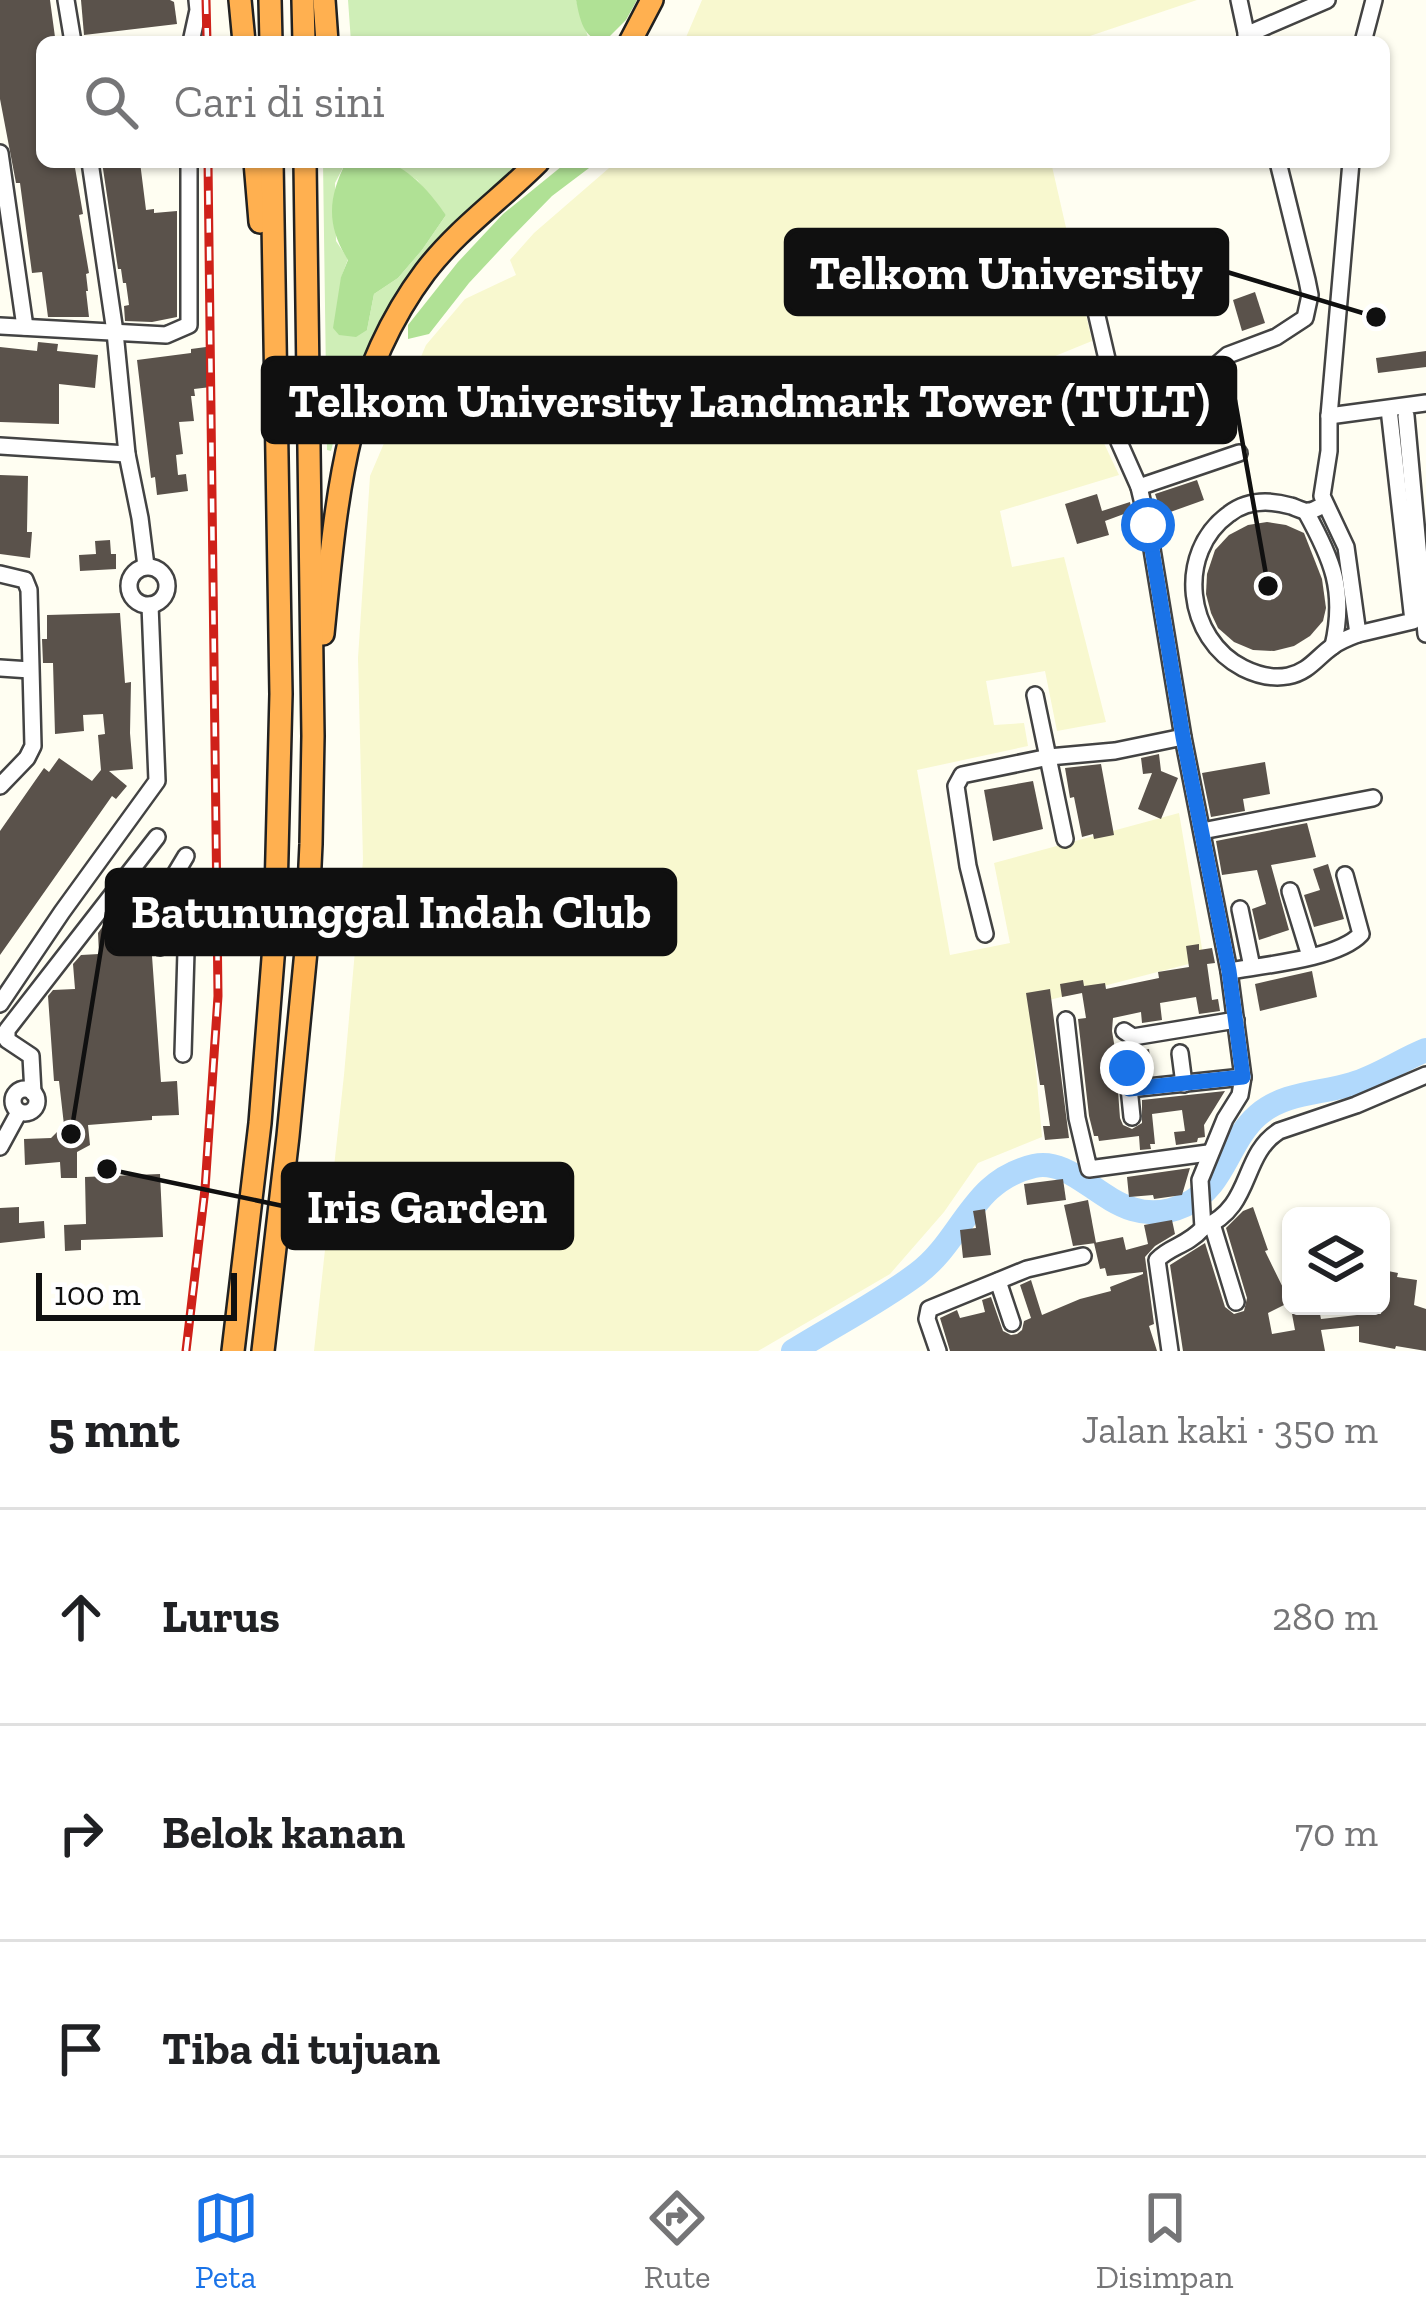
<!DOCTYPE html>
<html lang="id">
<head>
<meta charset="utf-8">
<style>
	body { margin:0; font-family:"Zilla Slab",serif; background:#f2f2f2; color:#202124 }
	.controls { position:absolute; right:36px; bottom:36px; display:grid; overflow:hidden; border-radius:18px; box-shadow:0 3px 9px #0004 }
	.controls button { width:108px; height:108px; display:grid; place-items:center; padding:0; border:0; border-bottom:3px solid #e0e0e0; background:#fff; color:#202124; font:60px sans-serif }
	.scale { position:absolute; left:36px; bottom:30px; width:201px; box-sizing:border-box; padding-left:12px; border:6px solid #101010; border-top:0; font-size:33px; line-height:42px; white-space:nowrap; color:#101010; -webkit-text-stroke:9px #fff; paint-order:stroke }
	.stop { position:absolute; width:36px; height:36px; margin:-27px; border:9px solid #1a73e8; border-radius:50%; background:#fff }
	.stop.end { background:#1a73e8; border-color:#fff; box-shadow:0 3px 12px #0008 }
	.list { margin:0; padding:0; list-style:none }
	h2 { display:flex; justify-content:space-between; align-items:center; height:156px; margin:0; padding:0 48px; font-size:51px }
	h2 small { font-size:39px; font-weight:400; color:#757577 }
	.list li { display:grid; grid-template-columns:78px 1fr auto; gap:36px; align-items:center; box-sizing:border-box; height:216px; padding:0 48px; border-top:3px solid #e0e0e0 }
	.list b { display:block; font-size:45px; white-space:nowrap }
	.list em { font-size:39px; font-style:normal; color:#757577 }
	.icon { flex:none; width:66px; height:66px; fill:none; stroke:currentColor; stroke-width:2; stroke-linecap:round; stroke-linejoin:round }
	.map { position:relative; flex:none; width:1426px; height:1351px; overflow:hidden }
	.search { position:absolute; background:#fff; box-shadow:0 3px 9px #0004; left:36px; right:36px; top:36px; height:132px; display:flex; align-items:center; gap:30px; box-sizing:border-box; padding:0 42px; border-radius:18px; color:#757577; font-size:45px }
	.sheet { height:804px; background:#fff }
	nav { display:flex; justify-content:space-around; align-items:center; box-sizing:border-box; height:168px; border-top:3px solid #e0e0e0; background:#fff; font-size:33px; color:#757577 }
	nav a { display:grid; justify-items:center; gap:6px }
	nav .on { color:#1a73e8 }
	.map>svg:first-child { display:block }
	.farmland { fill:#f8f8cf }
	.green { fill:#cfeeb7 }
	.forest { fill:#b0e195 }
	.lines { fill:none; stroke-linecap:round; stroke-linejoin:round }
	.river { stroke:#b1d9fc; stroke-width:24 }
	.building { fill:#5a524b }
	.minor-casing { stroke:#434343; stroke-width:20 }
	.highway-casing { stroke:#212121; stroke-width:26 }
	.minor { stroke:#fff; stroke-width:15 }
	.highway { stroke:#ffb050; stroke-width:21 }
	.rail-casing { stroke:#cf2119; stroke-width:9 }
	.rail { stroke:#fff; stroke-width:4.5; stroke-dasharray:14; stroke-linecap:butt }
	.route { stroke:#1a73e8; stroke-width:15 }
	.leader { fill:none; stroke:#101010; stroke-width:4.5 }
	.callout-dot { fill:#101010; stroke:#fff; stroke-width:4.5 }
	.callout { fill:#101010; stroke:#101010; stroke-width:4.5 }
	.callout-label { font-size:48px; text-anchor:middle; font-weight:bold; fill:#fff }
</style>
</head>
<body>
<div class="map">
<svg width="1426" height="1351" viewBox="0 0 1426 1351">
	<rect width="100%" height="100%" fill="#fffef2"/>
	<!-- farmland -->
	<g class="farmland">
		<polygon points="702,0 1197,0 1072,42 684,42"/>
		<polygon points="616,162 1051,162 1092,341 964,393 977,438 1083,399 1119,475 1000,511 1012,567 1064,557 1106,722 1057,731 1045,671 986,681 994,725 1024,723 1028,746 917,770 950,955 1010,943 994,863 1179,813 1204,960 1030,1005 1042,1137 978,1163 944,1212 890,1274 758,1351 314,1351 344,1075 363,860 358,658 370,476 426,345 465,299 516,275 510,260 534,233"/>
	</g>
	<!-- green -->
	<g class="green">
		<polygon points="348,0 576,0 588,37 598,42 351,42"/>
		<path d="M323,162h23l-11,21 1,58 12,18 -7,19 26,52 7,-36 24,-16 24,-28 24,-35 -29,-35 -27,-18h18l34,6 35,-6h53l-153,171c-19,38 -36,76 -46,118l-4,-1z"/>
	</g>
	<!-- forest -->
	<g class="forest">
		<path d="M576,0h61l-11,20 -22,22c-21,-3 -24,-23 -28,-42z"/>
		<path d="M346,162c12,0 29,-3 40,0 24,6 46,33 60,53l-24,35 -24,28 -24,16 -7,36 -11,7 -17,-2 -6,-7 8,-51 7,-17c-22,-35 -20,-62 -2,-98z"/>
		<polygon points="567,162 597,162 552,196 510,239 469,283 429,334 408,339 408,325 458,262 503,214"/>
	</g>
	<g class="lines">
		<!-- river -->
		<path class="river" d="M793,1351c40,-25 85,-48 124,-77 46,-34 54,-94 117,-108 49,-11 81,71 151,39 40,-18 42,-63 73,-90 27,-23 61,-21 94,-31 25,-7 49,-24 74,-34"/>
	</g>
	<!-- building -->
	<g class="building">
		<polygon points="0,0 50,0 55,37 50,38 51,42 42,42 42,162 74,162 83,214 79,215 89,273 86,274 88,291 86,291 89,317 48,317 42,272 32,273 20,183 16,183 0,99"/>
		<polygon points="81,0 170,0 174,2 177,24 84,35"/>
		<polygon points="102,162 140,162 146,210 154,209 154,213 177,211 177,317 152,322 125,321 124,306 129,305 126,283 123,283 121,269 118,269"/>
		<polygon points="1255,292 1265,323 1242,331 1233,300"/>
		<polygon points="38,342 58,344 57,351 98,355 95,388 59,384 59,424 0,422 0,347 37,351"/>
		<polygon points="206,347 211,387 194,389 195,396 191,396 194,421 179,422 183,454 176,455 178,475 186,474 188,491 157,495 155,477 151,478 137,360 191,353 191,349"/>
		<polygon points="1426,351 1426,367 1378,373 1376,358"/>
		<polygon points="0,475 28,476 27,532 32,532 30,558 0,554"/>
		<polygon points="1197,480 1204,500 1162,515 1155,494"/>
		<polygon points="1097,494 1102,511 1130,502 1132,511 1105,521 1109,535 1077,544 1065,504"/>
		<polygon points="1267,522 1286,525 1304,533 1322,579 1326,608 1323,621 1310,636 1294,646 1274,651 1253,650 1234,642 1218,628 1211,613 1206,594 1207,574 1215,550 1229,535 1248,525"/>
		<polygon points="110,540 111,554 116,554 116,569 80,571 79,555 96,554 95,541"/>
		<polygon points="120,613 125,683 131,682 130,733 133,769 109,771 127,786 116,799 112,796 0,955 0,831 44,768 49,772 59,758 92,781 101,770 98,735 105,734 103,714 83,715 84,731 55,734 53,663 43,663 42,639 47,639 47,615"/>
		<polygon points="1159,754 1161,771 1178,778 1161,819 1138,809 1152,773 1143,774 1141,758"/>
		<polygon points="1265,762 1270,794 1243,799 1245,811 1211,817 1202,773"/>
		<polygon points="1101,764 1114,835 1094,839 1093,834 1082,837 1074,797 1070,798 1065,768"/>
		<polygon points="1033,781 1043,829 993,841 984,790"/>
		<polygon points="1307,823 1316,857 1271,865 1289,930 1259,940 1252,909 1266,904 1257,870 1222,875 1216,841"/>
		<polygon points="1328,864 1344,919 1314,927 1304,895 1320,890 1313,869"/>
		<polygon points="145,921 148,948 152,956 161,1082 177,1081 179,1115 152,1116 152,1120 88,1125 90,1145 77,1152 77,1178 61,1178 60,1162 25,1165 24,1139 51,1138 64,1125 59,1081 54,1081 48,996 53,990 75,989 73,964 81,955 99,954 98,933 105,923"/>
		<polygon points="1199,944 1199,950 1212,948 1215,963 1207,964 1212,1000 1218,999 1220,1011 1199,1014 1196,997 1160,1003 1162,1020 1142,1023 1141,1012 1113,1018 1112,1031 1116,1055 1149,1049 1151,1064 1139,1067 1136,1060 1127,1056 1121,1058 1116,1064 1120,1118 1123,1125 1132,1129 1142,1123 1142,1100 1225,1091 1204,1125 1205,1137 1198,1138 1197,1142 1176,1145 1174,1132 1185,1131 1182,1110 1152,1114 1155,1144 1150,1144 1151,1149 1140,1150 1139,1136 1099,1141 1098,1136 1094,1136 1089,1116 1078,1019 1086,1018 1082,993 1062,997 1060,984 1083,980 1084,986 1105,983 1106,989 1159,978 1158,972 1189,967 1186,946"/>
		<polygon points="1312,971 1317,997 1260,1011 1255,984"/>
		<polygon points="1050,989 1069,1138 1045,1140 1043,1126 1050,1126 1044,1085 1040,1085 1026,993"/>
		<polygon points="1190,1168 1182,1195 1154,1199 1153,1195 1129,1197 1127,1177"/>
		<polygon points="160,1174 163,1237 81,1240 81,1250 65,1251 64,1225 86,1224 85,1177"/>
		<polygon points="1063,1179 1066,1200 1027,1205 1024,1184"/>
		<polygon points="1088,1200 1096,1243 1073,1246 1064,1205"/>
		<polygon points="19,1207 19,1223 44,1221 45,1238 0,1243 0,1208"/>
		<polygon points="1253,1207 1268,1250 1265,1251 1290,1302 1268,1313 1272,1334 1295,1330 1292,1314 1319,1309 1321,1319 1357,1315 1357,1313 1381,1314 1383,1270 1398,1273 1397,1277 1417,1280 1414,1305 1426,1309 1426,1351 1396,1346 1395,1349 1359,1342 1359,1326 1321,1330 1325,1351 1183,1351 1170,1265 1205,1243 1225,1307 1234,1314 1244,1311 1247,1298 1226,1228 1243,1211"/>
		<polygon points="985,1209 991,1255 963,1258 960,1230 976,1228 973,1211"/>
		<polygon points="1172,1220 1175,1234 1155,1246 1145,1257 1154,1324 1149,1326 1157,1351 950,1351 940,1318 957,1310 960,1318 985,1312 982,1300 991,1297 1003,1331 1011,1335 1017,1334 1022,1330 1024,1321 1031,1318 1020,1285 1031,1280 1042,1315 1080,1299 1111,1291 1110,1287 1143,1274 1143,1272 1107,1276 1105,1268 1100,1269 1094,1243 1123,1237 1126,1250 1148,1244 1144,1225"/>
	</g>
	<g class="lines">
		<defs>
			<g id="minor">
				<polyline points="66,0 73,42"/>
				<polyline points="1239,0 1248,42"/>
				<polyline points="1246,35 1327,0"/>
				<polyline points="191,42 198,10 197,0"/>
				<polyline points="1363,42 1374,0"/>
				<polyline points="0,153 25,327"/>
				<polyline points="90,162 115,332 127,454 140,518 146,566"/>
				<polyline points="1351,162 1329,416 1329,451 1322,496 1346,547 1358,634 1413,621 1389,409"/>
				<polyline points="1080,243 1121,419"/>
				<polyline points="0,326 166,335 189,325 189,162"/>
				<polyline points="1329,416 1426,403"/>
				<polyline points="1406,416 1426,634"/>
				<polyline points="0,446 127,454"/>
				<polyline points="1139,487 1239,453"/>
				<path d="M1325,504c-6,3 -11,7 -17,7 -4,1 -13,-4 -17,-5 -21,-6 -44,-6 -62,8 -54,39 -43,125 14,154 14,7 29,11 45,8 21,-4 29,-19 45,-30 7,-5 17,-9 25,-12"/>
				<path d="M1306,512c26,47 40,79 27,134"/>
				<circle cx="148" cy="586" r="19"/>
				<polyline points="0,574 25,580 29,590 33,746 27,758 0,786"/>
				<polyline points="0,668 30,670"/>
				<polyline points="1035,695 1065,839"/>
				<polyline points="1202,831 1373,798"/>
				<polyline points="117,891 183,913 187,917 183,1054"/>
				<polyline points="1290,891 1310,956"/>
				<polyline points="1240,909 1252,967"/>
				<polyline points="985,934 968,866 956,786 962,775 1049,757 1115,751 1183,737"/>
				<polyline points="160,947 156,906 186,856"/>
				<path d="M1229,971c35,-6 109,-12 132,-37l-16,-59"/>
				<polyline points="0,1004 62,912 157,781 150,605"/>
				<polyline points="1066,1020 1077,1118 1089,1169 1208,1153"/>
				<polyline points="1124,1031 1133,1037 1236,1020"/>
				<polyline points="1180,1053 1184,1084"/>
				<polyline points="1127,1068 1132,1117"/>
				<circle cx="25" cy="1101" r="12"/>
				<polyline points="1129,1089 1243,1077"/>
				<polyline points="33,1093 31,1056 7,1040 7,1030 157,837"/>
				<polyline points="0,1147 19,1112"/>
				<polyline points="1212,1224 1236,1302"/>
				<path d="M1203,1228c51,-22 37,-72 76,-97l77,-26 70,-30"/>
				<polyline points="998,1281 1012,1323"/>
				<polyline points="938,1351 927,1319 929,1309 1027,1269 1083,1256"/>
				<path d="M1170,1351l-13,-91c13,-14 30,-14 46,-32l-3,-48 25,-61 15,-24 3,-18 -14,-106 -46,-234 -35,-212 -9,-38 -20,-45 -3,-15 2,-6 87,-46 23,-20 48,-18 29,-19 5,-23 -3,-15 -29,-118"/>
			</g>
			<g id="highway">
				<polyline points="240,0 244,42"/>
				<polyline points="270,0 271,42"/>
				<polyline points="303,0 304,42"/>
				<polyline points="324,0 327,42"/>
				<polyline points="630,42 652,0"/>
				<polyline points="255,162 260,222"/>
				<path d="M323,634c13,-130 21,-254 102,-362 32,-42 76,-73 113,-110"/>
				<polyline points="233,1351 260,1123 275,933 281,694 272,162"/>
				<polyline points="263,1351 288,1136 306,951 311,844 313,736 305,162"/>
			</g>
		</defs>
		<!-- minor casing -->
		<use href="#minor" class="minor-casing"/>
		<!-- highway casing -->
		<use href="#highway" class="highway-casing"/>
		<!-- minor -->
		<use href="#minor" class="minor"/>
		<!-- highway -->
		<use href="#highway" class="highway"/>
		<defs>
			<g id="rail">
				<polyline points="206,0 207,42"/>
				<polyline points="186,1351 205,1189 218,996 208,162"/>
			</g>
		</defs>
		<!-- rail casing -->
		<use href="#rail" class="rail-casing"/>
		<!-- rail -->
		<use href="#rail" class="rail"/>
	</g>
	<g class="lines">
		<!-- route -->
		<polyline class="route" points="1127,1068 1129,1089 1243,1077 1229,971 1183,737 1148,525"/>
	</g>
	<!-- callouts -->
	<path class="leader" d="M1376 317L1227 272M1268 586L1235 400M71 1134L107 912M107 1169L283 1206"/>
	<g class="callout-dot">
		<circle cx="1376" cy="317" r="12"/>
		<circle cx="1268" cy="586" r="12"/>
		<circle cx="71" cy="1134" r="12"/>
		<circle cx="107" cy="1169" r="12"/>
	</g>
	<g class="callout">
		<rect x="786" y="230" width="441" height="84" rx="12"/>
		<rect x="263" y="358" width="972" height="84" rx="12"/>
		<rect x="107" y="870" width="568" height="84" rx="12"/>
		<rect x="283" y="1164" width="289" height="84" rx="12"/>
	</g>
	<g class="callout-label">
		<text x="1006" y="289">Telkom University</text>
		<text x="749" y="417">Telkom University Landmark Tower (TULT)</text>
		<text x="391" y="928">Batununggal Indah Club</text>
		<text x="427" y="1223">Iris Garden</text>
	</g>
</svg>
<div class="controls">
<button><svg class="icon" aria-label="layers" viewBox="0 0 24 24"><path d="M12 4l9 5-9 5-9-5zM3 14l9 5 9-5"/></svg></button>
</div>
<div class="scale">100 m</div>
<div class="stop" style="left:1148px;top:525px"></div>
<div class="stop end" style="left:1127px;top:1068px"></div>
<div class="search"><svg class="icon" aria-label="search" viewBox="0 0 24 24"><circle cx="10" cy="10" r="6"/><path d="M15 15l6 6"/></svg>Cari di sini</div>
</div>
<section class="sheet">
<h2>5 mnt<small>Jalan kaki · 350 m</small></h2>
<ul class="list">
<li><svg class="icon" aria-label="ahead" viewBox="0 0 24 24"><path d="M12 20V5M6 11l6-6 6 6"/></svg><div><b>Lurus</b></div><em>280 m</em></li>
<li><svg class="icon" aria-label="right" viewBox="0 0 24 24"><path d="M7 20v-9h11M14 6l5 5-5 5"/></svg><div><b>Belok kanan</b></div><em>70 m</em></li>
<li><svg class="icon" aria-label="arrive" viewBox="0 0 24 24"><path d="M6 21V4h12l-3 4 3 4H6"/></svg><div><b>Tiba di tujuan</b></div></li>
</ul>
</section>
<nav>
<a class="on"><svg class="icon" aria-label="map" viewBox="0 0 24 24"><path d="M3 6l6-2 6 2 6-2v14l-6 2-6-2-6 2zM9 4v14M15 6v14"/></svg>Peta</a>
<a><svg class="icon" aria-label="directions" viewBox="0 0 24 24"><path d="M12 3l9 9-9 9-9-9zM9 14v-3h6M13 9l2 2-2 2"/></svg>Rute</a>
<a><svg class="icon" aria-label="saved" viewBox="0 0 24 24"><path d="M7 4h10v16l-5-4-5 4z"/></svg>Disimpan</a>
</nav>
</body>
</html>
